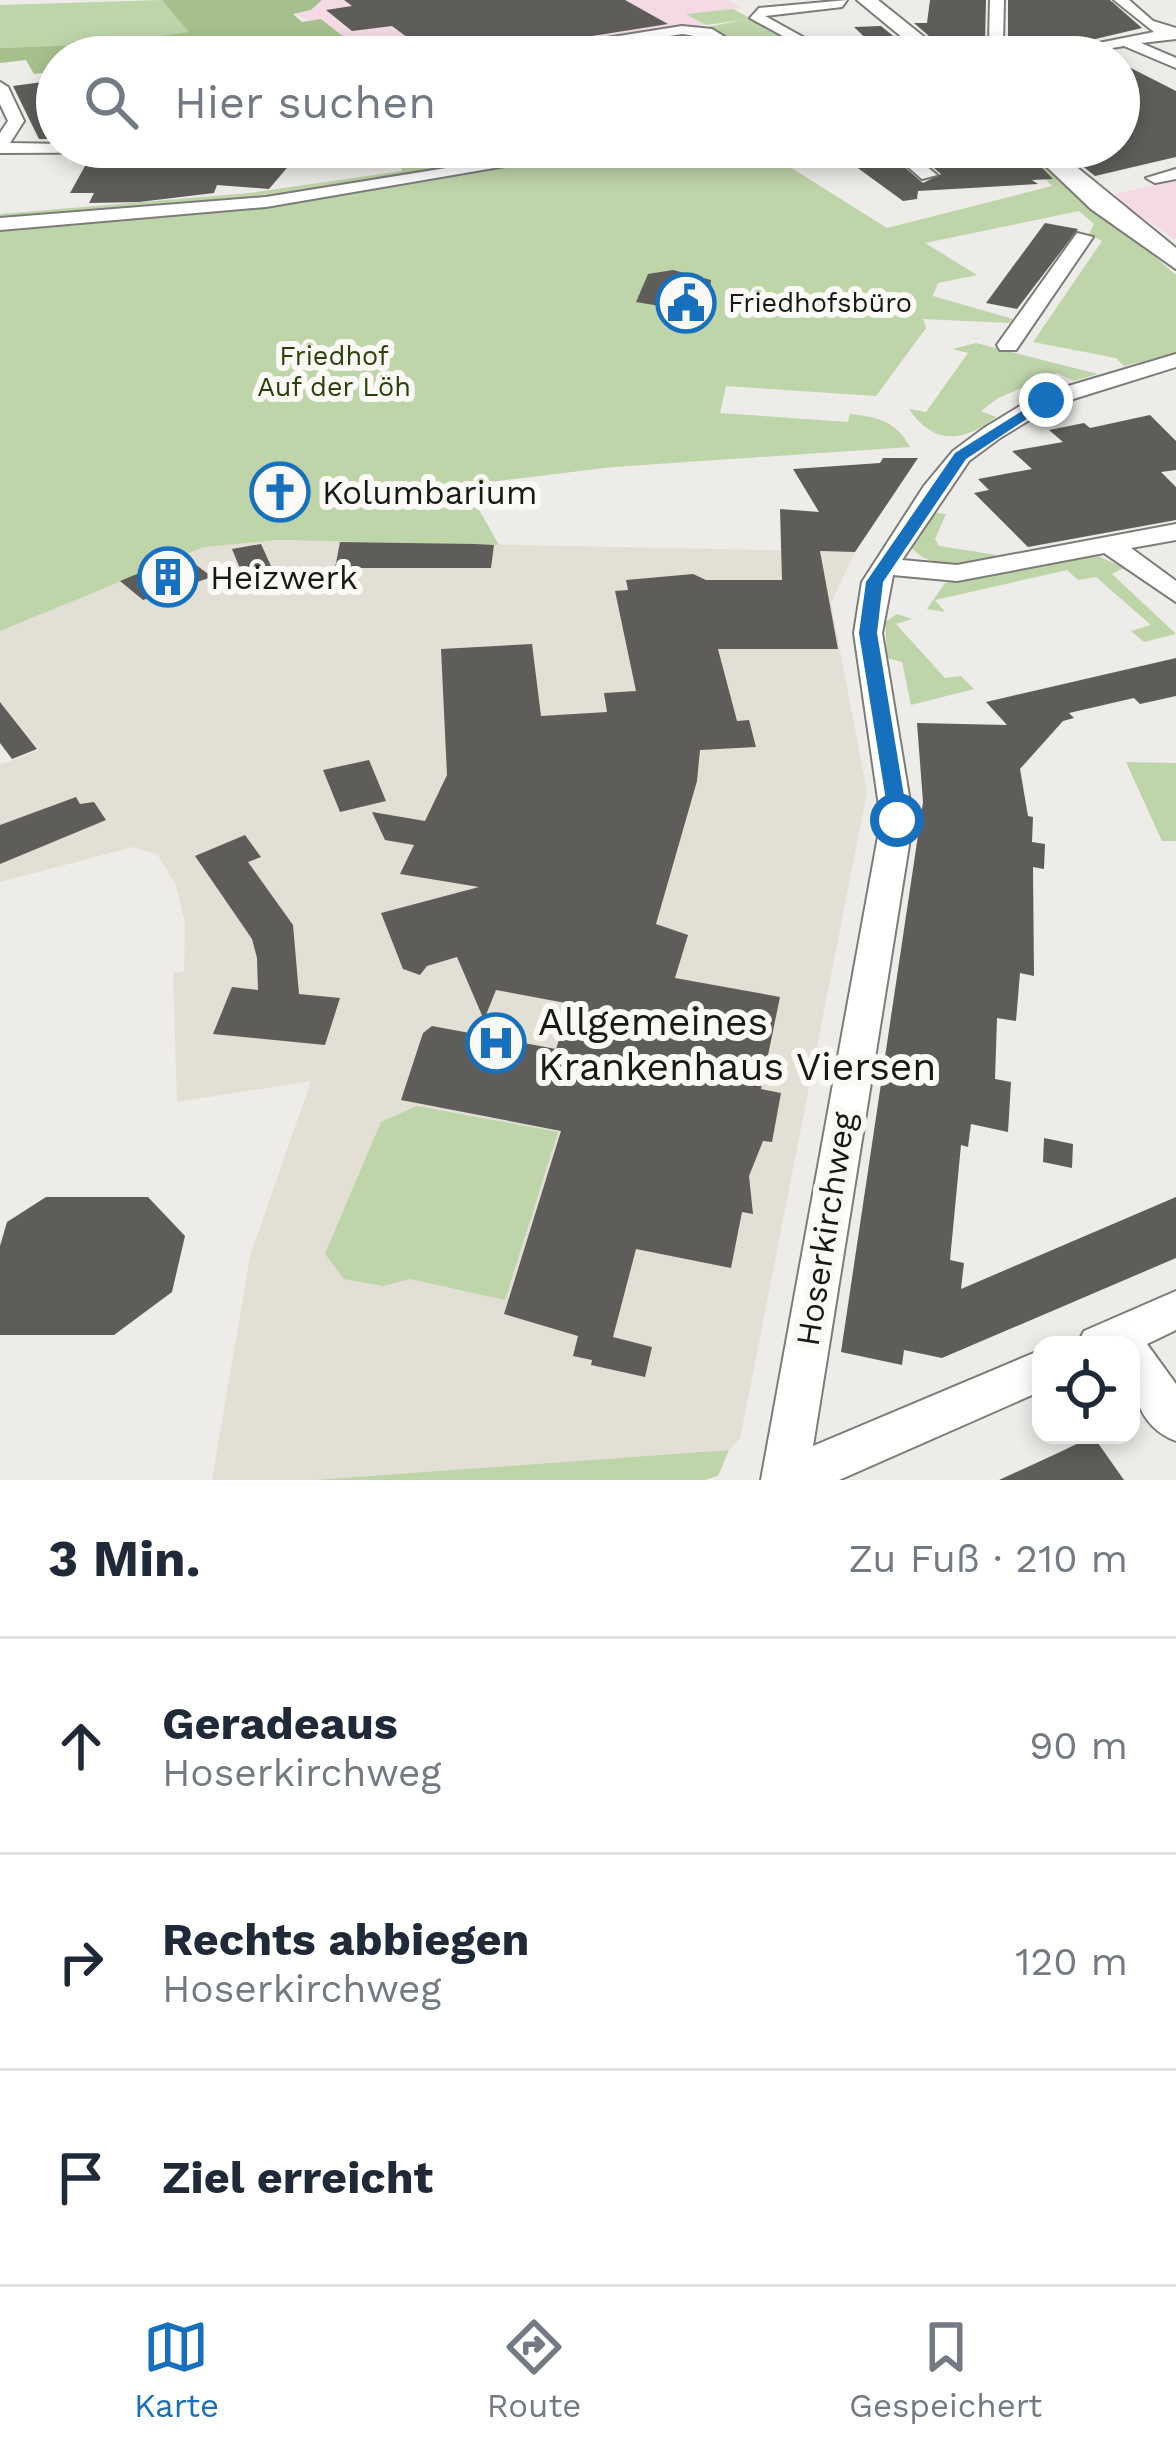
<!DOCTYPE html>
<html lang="de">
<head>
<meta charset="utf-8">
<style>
	body { margin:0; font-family:"Work Sans",sans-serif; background:#f2f2f3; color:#1f2937 }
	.controls { position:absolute; right:36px; bottom:36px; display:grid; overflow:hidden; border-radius:24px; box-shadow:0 6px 18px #0003 }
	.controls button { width:108px; height:108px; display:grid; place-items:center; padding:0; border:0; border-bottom:3px solid #e0e1e3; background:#fff; color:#1f2937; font:60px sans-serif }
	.stop { position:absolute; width:36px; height:36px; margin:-27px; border:9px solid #1770bd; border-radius:50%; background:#fff }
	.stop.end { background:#1770bd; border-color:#fff; box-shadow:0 3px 12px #0008 }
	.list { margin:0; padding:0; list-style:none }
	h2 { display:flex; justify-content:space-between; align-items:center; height:156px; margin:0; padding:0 48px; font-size:51px }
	h2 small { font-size:39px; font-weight:400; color:#747a83 }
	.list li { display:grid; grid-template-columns:78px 1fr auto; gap:36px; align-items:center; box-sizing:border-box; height:216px; padding:0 48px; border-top:3px solid #e0e1e3 }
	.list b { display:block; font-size:45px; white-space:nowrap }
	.list p { margin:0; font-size:39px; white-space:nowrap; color:#747a83 }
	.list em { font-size:39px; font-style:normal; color:#747a83 }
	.icon { flex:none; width:66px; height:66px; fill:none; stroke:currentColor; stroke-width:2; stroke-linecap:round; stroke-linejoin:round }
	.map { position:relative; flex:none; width:1176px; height:1480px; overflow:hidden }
	.search { position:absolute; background:#fff; box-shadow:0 6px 18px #0003; left:36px; right:36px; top:36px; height:132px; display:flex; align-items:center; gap:30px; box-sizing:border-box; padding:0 42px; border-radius:66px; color:#747a83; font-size:45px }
	.sheet { height:804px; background:#fff }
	nav { display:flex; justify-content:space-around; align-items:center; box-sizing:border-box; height:168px; border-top:3px solid #e0e1e3; background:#fff; font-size:33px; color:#747a83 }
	nav a { display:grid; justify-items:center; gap:6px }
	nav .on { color:#1770bd }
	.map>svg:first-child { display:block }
	.built { fill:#e2dfd4 }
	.education { fill:#f3dae4 }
	.green { fill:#bed4a9 }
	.forest { fill:#a6c08d }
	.building { fill:#5e5d5a }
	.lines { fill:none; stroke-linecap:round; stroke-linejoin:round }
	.minor-casing { stroke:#7d7c79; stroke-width:4 }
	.secondary-casing { stroke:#7d7c79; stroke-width:4 }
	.minor { fill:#fff; fill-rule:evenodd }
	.secondary { fill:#fff; fill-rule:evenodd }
	.route { fill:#1770bd }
	.labels { text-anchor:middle; stroke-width:12; stroke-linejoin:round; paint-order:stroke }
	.far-poi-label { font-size:27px; fill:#181816; stroke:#faf9f5; text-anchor:start }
	.far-park-label { font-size:27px; fill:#2a4109; stroke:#faf9f5 }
	.poi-label { font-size:33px; fill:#181816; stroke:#faf9f5; text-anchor:start }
	.street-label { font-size:33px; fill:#181816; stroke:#faf9f5 }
	.near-poi-label { font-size:39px; fill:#181816; stroke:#faf9f5; text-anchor:start }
</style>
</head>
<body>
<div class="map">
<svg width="1176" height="1480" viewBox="0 0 1176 1480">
	<rect width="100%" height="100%" fill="#edece8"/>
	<!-- built -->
	<polygon class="built" points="277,540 855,552 831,603 867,792 740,1439 729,1450 314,1480 212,1480 250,1256 311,1081 177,1102 173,973 184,971 185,923 176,885 157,854 133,847 0,882 0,765 39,750 0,701 0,631 204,546"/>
	<!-- education -->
	<g class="education">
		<polygon points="322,0 727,0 742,8 688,14 706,25 506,54 406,57 390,45 373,50 338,47 335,44 343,37 292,13 311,10"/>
		<polygon points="1176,180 1176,240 1114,198 1116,194"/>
	</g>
	<!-- green -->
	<g class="green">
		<polygon points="162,0 191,32 104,44 0,48 0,5"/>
		<polygon points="733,9 823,57 763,57 708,27 742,20 706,25 686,14"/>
		<polygon points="396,147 410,147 431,166 584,147 266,197 0,220 0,214 249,193 402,171"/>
		<path d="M635,147h123l129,81 165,-42 -38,-39h15l147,128v78l-52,13 -8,-8 -83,-16 69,-101 -13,-7 5,-10 -15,-13 -154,32 52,32 -39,8 -5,13 80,23 -3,4 -87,-4 3,9 -50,68 -150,-10 -6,27 128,9 2,-8c28,3 46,7 60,33l-297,20 -148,18 34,60 -221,-5 -74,7 -204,84v-403l290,-26z"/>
		<path d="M976,343l122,31 -24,7 -17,-8 -59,25 -17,13 15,6c-32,25 -62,29 -87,-8l17,3 42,-59 -16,-4z"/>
		<path d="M938,513l8,1 -11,25 4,7 58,9c-25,11 -68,16 -86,-8l19,-33z"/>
		<polygon points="1096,555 1124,568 1112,574 1176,634 1144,642 1131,631 1151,625 1096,577 1078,580 1067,570 935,600 945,612 927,609 945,583"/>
		<polygon points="897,614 912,619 896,624 945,678 961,676 974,689 911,705 902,662 887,658 885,622"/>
		<polygon points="1126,762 1176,763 1176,841 1162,841"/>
		<polygon points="417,1106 558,1132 505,1300 410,1279 383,1286 344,1279 325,1254 381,1122"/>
		<polygon points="729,1450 718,1476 705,1480 314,1480"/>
	</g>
	<!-- forest -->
	<polygon class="forest" points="162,0 322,0 311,10 293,14 302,22 321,19 344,37 335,43 338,47 373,50 390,44 406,57 57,57 57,71 34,74 26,60 0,63 0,48 104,44 189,32"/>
	<!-- building -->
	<g class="building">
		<polygon points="344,0 625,0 668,24 542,44 528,57 508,57 508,46 431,55 392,26 352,31 326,10 352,6"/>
		<polygon points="930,0 986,0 985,42 994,57 953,57 914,23 927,23"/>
		<polygon points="1008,0 1110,0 1142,28 1019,57 1008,40"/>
		<polygon points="881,26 919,57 885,57 854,27"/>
		<polygon points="682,39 722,57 562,57"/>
		<polygon points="1119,62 1176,91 1176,157 1095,176 1059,147 1119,147"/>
		<polygon points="57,80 57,139 39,139 13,86"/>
		<polygon points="829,147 881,147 923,183 941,174 910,147 1022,147 1053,179 1032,180 1038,184 918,191 917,199 903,201"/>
		<polygon points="298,155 269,189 217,185 214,193 139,202 89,203 94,193 70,193 90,157"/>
		<polygon points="1045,223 1078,229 1017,309 986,303"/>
		<polygon points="673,270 711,280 709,306 684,310 636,302 648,274"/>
		<polygon points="1150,415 1176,441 1176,470 1161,472 1176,487 1176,520 1028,547 974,493 989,490 978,479 1032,469 1012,451 1063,442 1049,430 1084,423 1090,428"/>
		<polygon points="883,458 918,458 855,552 820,551 838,649 718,649 737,721 749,720 756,747 700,750 697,781 656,924 688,935 675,978 780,997 761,1089 781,1093 772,1142 763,1141 749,1176 753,1214 742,1212 731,1268 636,1249 613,1337 652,1347 645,1377 591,1365 592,1360 573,1356 578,1336 504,1314 561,1131 401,1100 423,1033 432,1026 556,1049 571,1004 496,990 484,1020 457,957 427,966 420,975 403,969 381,913 479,887 400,874 414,845 385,840 372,812 425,821 447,775 441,649 532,644 541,716 607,712 604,693 636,691 615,591 628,590 626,580 693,574 706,580 782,580 780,509 819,512 793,469 880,463"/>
		<polygon points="340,542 476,544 494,545 491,568 335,568"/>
		<polygon points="261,544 271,566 241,571 232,549"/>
		<polygon points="183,555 212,577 143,600 120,581"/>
		<polygon points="1176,658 1176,696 1140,704 1134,698 1069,713 1074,718 1063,721 1020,769 1028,816 1033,817 1032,842 1045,844 1044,869 1033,867 1034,976 1020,973 1016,1021 997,1018 995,1079 1011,1082 1008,1132 971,1124 968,1147 961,1145 950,1260 964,1263 961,1289 1176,1197 1176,1258 942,1358 904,1350 902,1365 841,1352 923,802 917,723 1007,725 986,702"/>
		<polygon points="0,702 37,749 12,759 0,743"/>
		<polygon points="369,760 386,801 340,812 323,770"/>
		<polygon points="76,797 80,804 94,802 106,820 0,864 0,825"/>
		<polygon points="245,835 261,857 248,862 293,925 299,994 340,998 325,1045 213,1034 232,987 258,990 257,958 252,939 195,856"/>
		<polygon points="1044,1138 1073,1144 1072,1168 1043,1162"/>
		<polygon points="46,1197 148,1197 185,1236 172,1292 114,1335 0,1335 0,1246 7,1222"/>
		<polygon points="1093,1436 1124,1480 999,1480 1058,1453"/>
	</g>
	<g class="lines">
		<defs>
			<g id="minor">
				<polygon points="847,0 842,7 765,16 839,57 821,57 750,18 759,8"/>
				<polygon points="990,0 1004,0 1003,42 1015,57 1000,57 989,42"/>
				<polygon points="1114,0 1129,0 1153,21 1176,28 1176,39 1141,43 1176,58 1176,68 1124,46 1060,57 1028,57 1154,32"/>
				<path d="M682,26l30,3 45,28c-28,0 -46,-20 -75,-23l-150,23 11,-9z"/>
				<polygon points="0,82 8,87 24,121 10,143 227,147 219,152 0,153 0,133 8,121 0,104"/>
				<polygon points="576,147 616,147 266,207 0,230 0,218 266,197"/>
				<polygon points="885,147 903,147 937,175 922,179"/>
				<polygon points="1176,169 1176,179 1155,183 1146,178"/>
				<polygon points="1077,233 1093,237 1016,350 1000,350 997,345"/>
				<polygon points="1176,354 1176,367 1054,405 1000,438 969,461 902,560 957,565 1176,524 1176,540 1131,548 1176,581 1176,602 1104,553 957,581 893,575 882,633 913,820 813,1446 1041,1350 1041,1391 839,1480 761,1480 881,820 854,633 862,582 924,486 953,451 984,428 1038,395"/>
				<path d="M1176,1291v39l-29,14 29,40v57c-42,-16 -45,-57 -45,-96h-54l7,-14z"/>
			</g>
			<g id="secondary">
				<polygon points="857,0 878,0 949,57 926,57"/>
				<polygon points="1026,147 1052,147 1176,248 1176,269 1091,209"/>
			</g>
		</defs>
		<!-- minor casing -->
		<use href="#minor" class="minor-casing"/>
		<!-- secondary casing -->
		<use href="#secondary" class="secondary-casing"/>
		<!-- minor -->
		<use href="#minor" class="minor"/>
		<!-- secondary -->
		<use href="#secondary" class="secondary"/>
	</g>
	<!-- route -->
	<polygon class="route" points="1046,396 1051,403 966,459 883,582 877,633 908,820 890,825 859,633 866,582 955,453"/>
	<!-- icons -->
	<defs>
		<symbol id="civic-ring" viewBox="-11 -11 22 22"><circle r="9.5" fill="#faf9f5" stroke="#1770bd" stroke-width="1.5"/><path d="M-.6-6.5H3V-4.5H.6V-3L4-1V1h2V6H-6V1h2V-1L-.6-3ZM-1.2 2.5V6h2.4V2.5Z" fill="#1770bd"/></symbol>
		<symbol id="church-ring" viewBox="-11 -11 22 22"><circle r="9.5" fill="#faf9f5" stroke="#1770bd" stroke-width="1.5"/><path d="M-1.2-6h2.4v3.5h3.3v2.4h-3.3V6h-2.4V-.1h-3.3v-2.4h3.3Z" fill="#1770bd"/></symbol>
		<symbol id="building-ring" viewBox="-11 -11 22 22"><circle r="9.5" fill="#faf9f5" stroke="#1770bd" stroke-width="1.5"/><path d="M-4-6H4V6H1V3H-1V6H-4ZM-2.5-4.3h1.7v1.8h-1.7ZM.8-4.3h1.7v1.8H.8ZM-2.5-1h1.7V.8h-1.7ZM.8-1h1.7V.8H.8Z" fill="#1770bd"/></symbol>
		<symbol id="hospital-ring" viewBox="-11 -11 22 22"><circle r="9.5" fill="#faf9f5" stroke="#1770bd" stroke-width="1.5"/><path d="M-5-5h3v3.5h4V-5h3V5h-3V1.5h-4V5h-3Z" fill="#1770bd"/></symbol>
	</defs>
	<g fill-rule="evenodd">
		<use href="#civic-ring" x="653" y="270" width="66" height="66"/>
		<use href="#church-ring" x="247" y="459" width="66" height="66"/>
		<use href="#building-ring" x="135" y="544" width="66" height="66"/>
		<use href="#hospital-ring" x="463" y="1010" width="66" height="66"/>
	</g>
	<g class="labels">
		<!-- far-poi labels -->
		<g class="far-poi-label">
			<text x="728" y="312">Friedhofsbüro</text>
		</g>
		<!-- far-park labels -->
		<g class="far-park-label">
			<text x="334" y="365">Friedhof<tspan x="334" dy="31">Auf der Löh</tspan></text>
		</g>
		<!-- poi labels -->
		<g class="poi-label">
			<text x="322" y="504">Kolumbarium</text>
			<text x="210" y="589">Heizwerk</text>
		</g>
		<!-- street labels -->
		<g class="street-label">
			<text transform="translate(825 1229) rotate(-81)" y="12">Hoserkirchweg</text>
		</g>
		<!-- near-poi labels -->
		<g class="near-poi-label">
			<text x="538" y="1035">Allgemeines<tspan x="538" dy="45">Krankenhaus Viersen</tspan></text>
		</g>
	</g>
</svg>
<div class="controls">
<button><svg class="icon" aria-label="locate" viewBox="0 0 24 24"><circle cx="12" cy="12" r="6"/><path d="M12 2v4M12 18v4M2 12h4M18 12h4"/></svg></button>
</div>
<div class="stop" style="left:897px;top:820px"></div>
<div class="stop end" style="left:1046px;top:400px"></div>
<div class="search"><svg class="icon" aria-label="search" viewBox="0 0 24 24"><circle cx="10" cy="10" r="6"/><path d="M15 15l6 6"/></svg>Hier suchen</div>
</div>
<section class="sheet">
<h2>3 Min.<small>Zu Fuß · 210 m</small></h2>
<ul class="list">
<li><svg class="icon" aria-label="ahead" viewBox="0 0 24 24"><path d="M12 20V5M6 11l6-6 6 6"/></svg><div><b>Geradeaus</b><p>Hoserkirchweg</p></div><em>90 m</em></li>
<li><svg class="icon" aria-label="right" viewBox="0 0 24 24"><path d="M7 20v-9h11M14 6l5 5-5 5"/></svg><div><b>Rechts abbiegen</b><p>Hoserkirchweg</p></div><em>120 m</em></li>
<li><svg class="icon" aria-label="arrive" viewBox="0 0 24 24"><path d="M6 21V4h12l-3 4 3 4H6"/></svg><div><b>Ziel erreicht</b></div></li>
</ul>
</section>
<nav>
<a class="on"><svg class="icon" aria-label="map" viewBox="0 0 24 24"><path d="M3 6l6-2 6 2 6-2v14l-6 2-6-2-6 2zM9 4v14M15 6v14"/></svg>Karte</a>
<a><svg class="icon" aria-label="directions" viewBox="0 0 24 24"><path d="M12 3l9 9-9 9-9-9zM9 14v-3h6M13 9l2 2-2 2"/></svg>Route</a>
<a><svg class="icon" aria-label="saved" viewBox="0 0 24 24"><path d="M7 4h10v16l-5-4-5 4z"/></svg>Gespeichert</a>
</nav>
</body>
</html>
